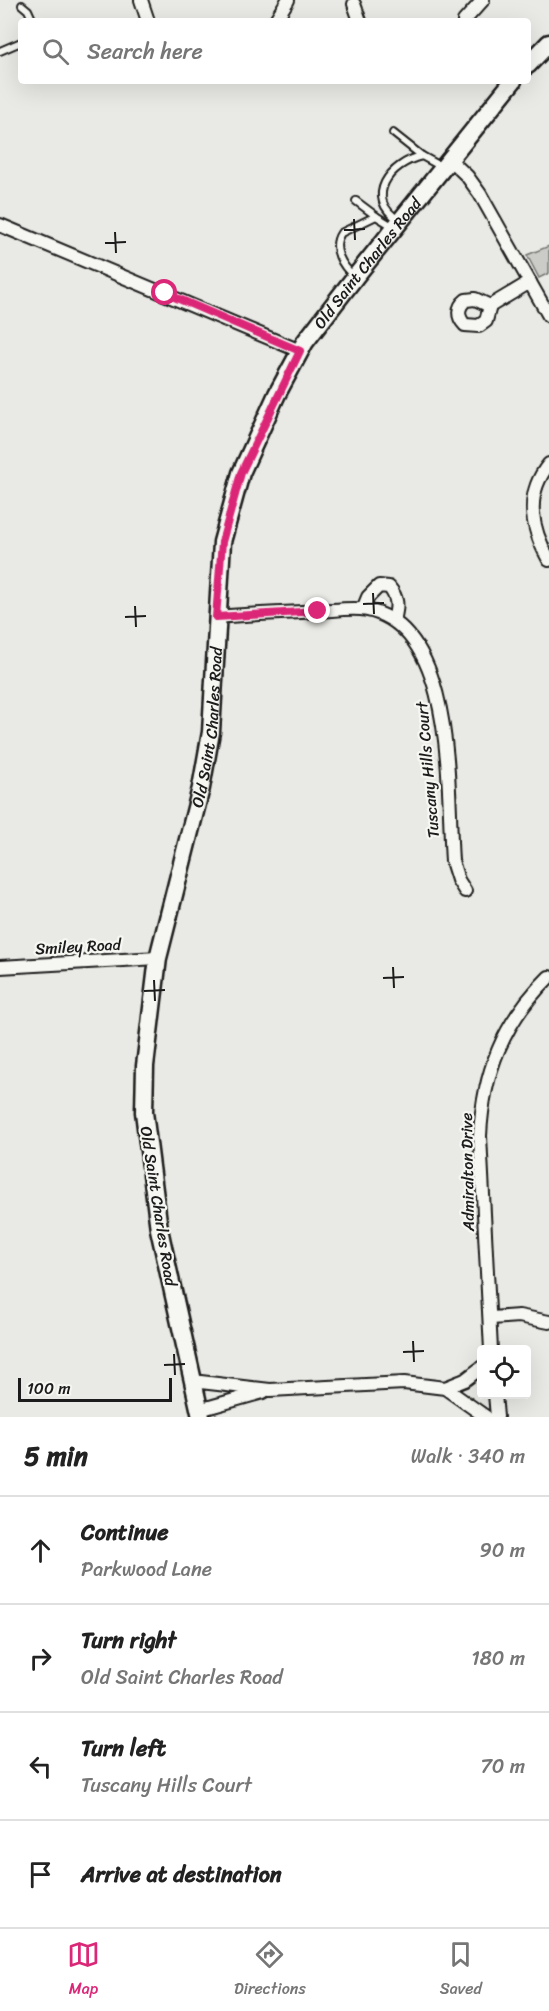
<!DOCTYPE html>
<html lang="en">
<head>
<meta charset="utf-8">
<style>
	body { margin:0; font-family:Sriracha,sans-serif; background:#f2f2f2; color:#222 }
	.controls { position:absolute; right:18px; bottom:18px; display:grid; overflow:hidden; border-radius:6px; box-shadow:0 6px 24px #0002 }
	.controls button { width:54px; height:54px; display:grid; place-items:center; padding:0; border:0; border-bottom:2px solid #e0e0e0; background:#fff; color:#222; font:30px sans-serif }
	.scale { position:absolute; left:18px; bottom:15px; width:154px; box-sizing:border-box; padding-left:6px; border:3px solid #1c1c1c; border-top:0; font-size:16px; line-height:21px; white-space:nowrap; color:#1c1c1c; -webkit-text-stroke:4px #f6f6f2; paint-order:stroke }
	.stop { position:absolute; width:18px; height:18px; margin:-14px; border:4px solid #db2777; border-radius:50%; background:#fff }
	.stop.end { background:#db2777; border-color:#fff; box-shadow:0 2px 6px #0008 }
	.list { margin:0; padding:0; list-style:none }
	h2 { display:flex; justify-content:space-between; align-items:center; height:78px; margin:0; padding:0 24px; font-size:26px }
	h2 small { font-size:20px; font-weight:400; color:#767676 }
	.list li { display:grid; grid-template-columns:39px 1fr auto; gap:18px; align-items:center; box-sizing:border-box; height:108px; padding:0 24px; border-top:2px solid #e0e0e0 }
	.list b { display:block; font-size:22px; white-space:nowrap }
	.list p { margin:0; font-size:20px; white-space:nowrap; color:#767676 }
	.list em { font-size:20px; font-style:normal; color:#767676 }
	.icon { flex:none; width:33px; height:33px; fill:none; stroke:currentColor; stroke-width:2; stroke-linecap:round; stroke-linejoin:round }
	.map { position:relative; flex:none; width:549px; height:1417px; overflow:hidden }
	.search { position:absolute; background:#fff; box-shadow:0 6px 24px #0002; left:18px; right:18px; top:18px; height:66px; display:flex; align-items:center; gap:15px; box-sizing:border-box; padding:0 21px; border-radius:6px; color:#767676; font-size:22px }
	.sheet { height:510px; background:#fff }
	nav { display:flex; justify-content:space-around; align-items:center; box-sizing:border-box; height:84px; border-top:2px solid #e0e0e0; background:#fff; font-size:16px; color:#767676 }
	nav a { display:grid; justify-items:center; gap:3px }
	nav .on { color:#db2777 }
	.map>svg:first-child { display:block }
	.green { fill:#cbcbc7; stroke:#747472; stroke-width:1.5 }
	.lines { fill:none; stroke-linecap:round; stroke-linejoin:round }
	.lane-casing { stroke:#1c1c1c; stroke-width:10 }
	.street-casing { stroke:#1c1c1c; stroke-width:16 }
	.secondary-casing { stroke:#1c1c1c; stroke-width:21 }
	.lane { stroke:#f6f6f2; stroke-width:6 }
	.street { stroke:#f6f6f2; stroke-width:12 }
	.secondary { stroke:#f6f6f2; stroke-width:16 }
	.route { stroke:#db2777; stroke-width:8 }
	.ticks { fill:none; stroke:#1c1c1c; stroke-width:2 }
	.labels { text-anchor:middle; stroke-width:4.5; stroke-linejoin:round; paint-order:stroke }
	.street-label { font-size:16px; fill:#1c1c1c; stroke:#f6f6f2 }
</style>
</head>
<body>
<div class="map">
<svg width="549" height="1417" viewBox="0 0 549 1417">
	<rect width="100%" height="100%" fill="#e9e9e5"/>
	<filter id="ink" filterUnits="userSpaceOnUse"><feTurbulence type="fractalNoise" baseFrequency=".0167" numOctaves="2"/><feDisplacementMap in="SourceGraphic" scale="12" xChannelSelector="R" yChannelSelector="G"/><feConvolveMatrix kernelMatrix="1 2 1 2 8 2 1 2 1" color-interpolation-filters="sRGB"/></filter>
	<g filter="url(#ink)">
		<!-- green -->
		<polygon class="green" points="549,246 549,273 539,278 527,255"/>
		<g class="lines">
			<defs>
				<g id="lane">
					<polyline points="22,5 28,10 33,21"/>
					<polyline points="0,51 21,42"/>
					<polyline points="393,133 422,156"/>
					<polyline points="356,201 376,216"/>
					<path d="M399,220c-36,-22 -9,-57 23,-64l20,11"/>
					<path d="M354,276c-12,-10 -23,-28 -13,-43l35,-17 18,11"/>
				</g>
				<g id="street">
					<polyline points="141,0 148,21"/>
					<polyline points="354,4 360,21"/>
					<polyline points="275,21 288,0"/>
					<polyline points="464,21 483,0"/>
					<polyline points="449,159 467,176 480,194 549,316"/>
					<polyline points="0,225 300,351"/>
					<path d="M475,299l15,7 -4,15 -7,5 -14,-1c-8,-8 -8,-18 1,-25z"/>
					<polyline points="490,306 530,282"/>
					<path d="M549,464c-25,31 -18,64 0,96"/>
					<path d="M363,609l5,-12 11,-11 10,1c9,11 9,19 5,33"/>
					<path d="M216,617c35,-3 70,-4 105,-6 15,-1 32,-4 46,-1 90,18 80,181 85,251l6,19 7,11"/>
					<polyline points="0,967 158,958"/>
					<polyline points="491,1318 519,1316 549,1322"/>
					<path d="M491,1350l-11,-214c3,-63 23,-114 69,-159"/>
					<polyline points="192,1381 270,1390 404,1383 445,1388 486,1417"/>
					<polyline points="445,1388 465,1380 482,1367"/>
					<polyline points="495,1394 497,1417"/>
					<polyline points="199,1410 263,1392"/>
				</g>
				<g id="secondary">
					<polyline points="528,65 549,43"/>
					<path id="s1" d="M201,1417l-42,-188 -15,-117 1,-46 13,-108 43,-170 10,-56 11,-190 19,-69 36,-79 28,-52 50,-65 158,-196"/>
				</g>
			</defs>
			<!-- lane casing -->
			<use href="#lane" class="lane-casing"/>
			<!-- street casing -->
			<use href="#street" class="street-casing"/>
			<!-- secondary casing -->
			<use href="#secondary" class="secondary-casing"/>
			<!-- lane -->
			<use href="#lane" class="lane"/>
			<!-- street -->
			<use href="#street" class="street"/>
			<!-- secondary -->
			<use href="#secondary" class="secondary"/>
		</g>
	</g>
	<g class="lines" filter="url(#ink)">
		<!-- route -->
		<polyline class="route" points="165,293 300,351 241,473 222,542 216,617 318,611"/>
	</g>
	<!-- ticks -->
	<path class="ticks" d="M354,219l1,21M344,230l21,-1M115,232l1,21M105,243l21,-1M373,593l1,21M363,604l21,-1M135,606l1,21M125,617l21,-1M393,967l1,21M383,978l21,-1M154,980l1,21M144,991l21,-1M413,1341l1,21M403,1352l21,-1M174,1354l1,21M164,1365l21,-1"/>
	<g class="labels">
		<!-- street labels -->
		<g class="street-label">
			<text dy="6" stroke="none"><textPath href="#s1" startOffset="1206">Old Saint Charles Road</textPath></text>
			<text dy="6" stroke="none"><textPath href="#s1" startOffset="702">Old Saint Charles Road</textPath></text>
			<text transform="translate(427 770) rotate(-95)" y="6">Tuscany Hills Court</text>
			<text transform="translate(78 946) rotate(-3)" y="6">Smiley Road</text>
			<text transform="translate(467 1172) rotate(-91)" y="6">Admiralton Drive</text>
			<text transform="translate(159 1206) rotate(81)" y="6">Old Saint Charles Road</text>
		</g>
	</g>
</svg>
<div class="controls">
<button><svg class="icon" aria-label="locate" viewBox="0 0 24 24"><circle cx="12" cy="12" r="6"/><path d="M12 2v4M12 18v4M2 12h4M18 12h4"/></svg></button>
</div>
<div class="scale">100 m</div>
<div class="stop" style="left:165px;top:293px"></div>
<div class="stop end" style="left:318px;top:611px"></div>
<div class="search"><svg class="icon" aria-label="search" viewBox="0 0 24 24"><circle cx="10" cy="10" r="6"/><path d="M15 15l6 6"/></svg>Search here</div>
</div>
<section class="sheet">
<h2>5 min<small>Walk · 340 m</small></h2>
<ul class="list">
<li><svg class="icon" aria-label="ahead" viewBox="0 0 24 24"><path d="M12 20V5M6 11l6-6 6 6"/></svg><div><b>Continue</b><p>Parkwood Lane</p></div><em>90 m</em></li>
<li><svg class="icon" aria-label="right" viewBox="0 0 24 24"><path d="M7 20v-9h11M14 6l5 5-5 5"/></svg><div><b>Turn right</b><p>Old Saint Charles Road</p></div><em>180 m</em></li>
<li><svg class="icon" aria-label="left" viewBox="0 0 24 24"><path d="M17 20v-9H6M10 6l-5 5 5 5"/></svg><div><b>Turn left</b><p>Tuscany Hills Court</p></div><em>70 m</em></li>
<li><svg class="icon" aria-label="arrive" viewBox="0 0 24 24"><path d="M6 21V4h12l-3 4 3 4H6"/></svg><div><b>Arrive at destination</b></div></li>
</ul>
</section>
<nav>
<a class="on"><svg class="icon" aria-label="map" viewBox="0 0 24 24"><path d="M3 6l6-2 6 2 6-2v14l-6 2-6-2-6 2zM9 4v14M15 6v14"/></svg>Map</a>
<a><svg class="icon" aria-label="directions" viewBox="0 0 24 24"><path d="M12 3l9 9-9 9-9-9zM9 14v-3h6M13 9l2 2-2 2"/></svg>Directions</a>
<a><svg class="icon" aria-label="saved" viewBox="0 0 24 24"><path d="M7 4h10v16l-5-4-5 4z"/></svg>Saved</a>
</nav>
</body>
</html>
